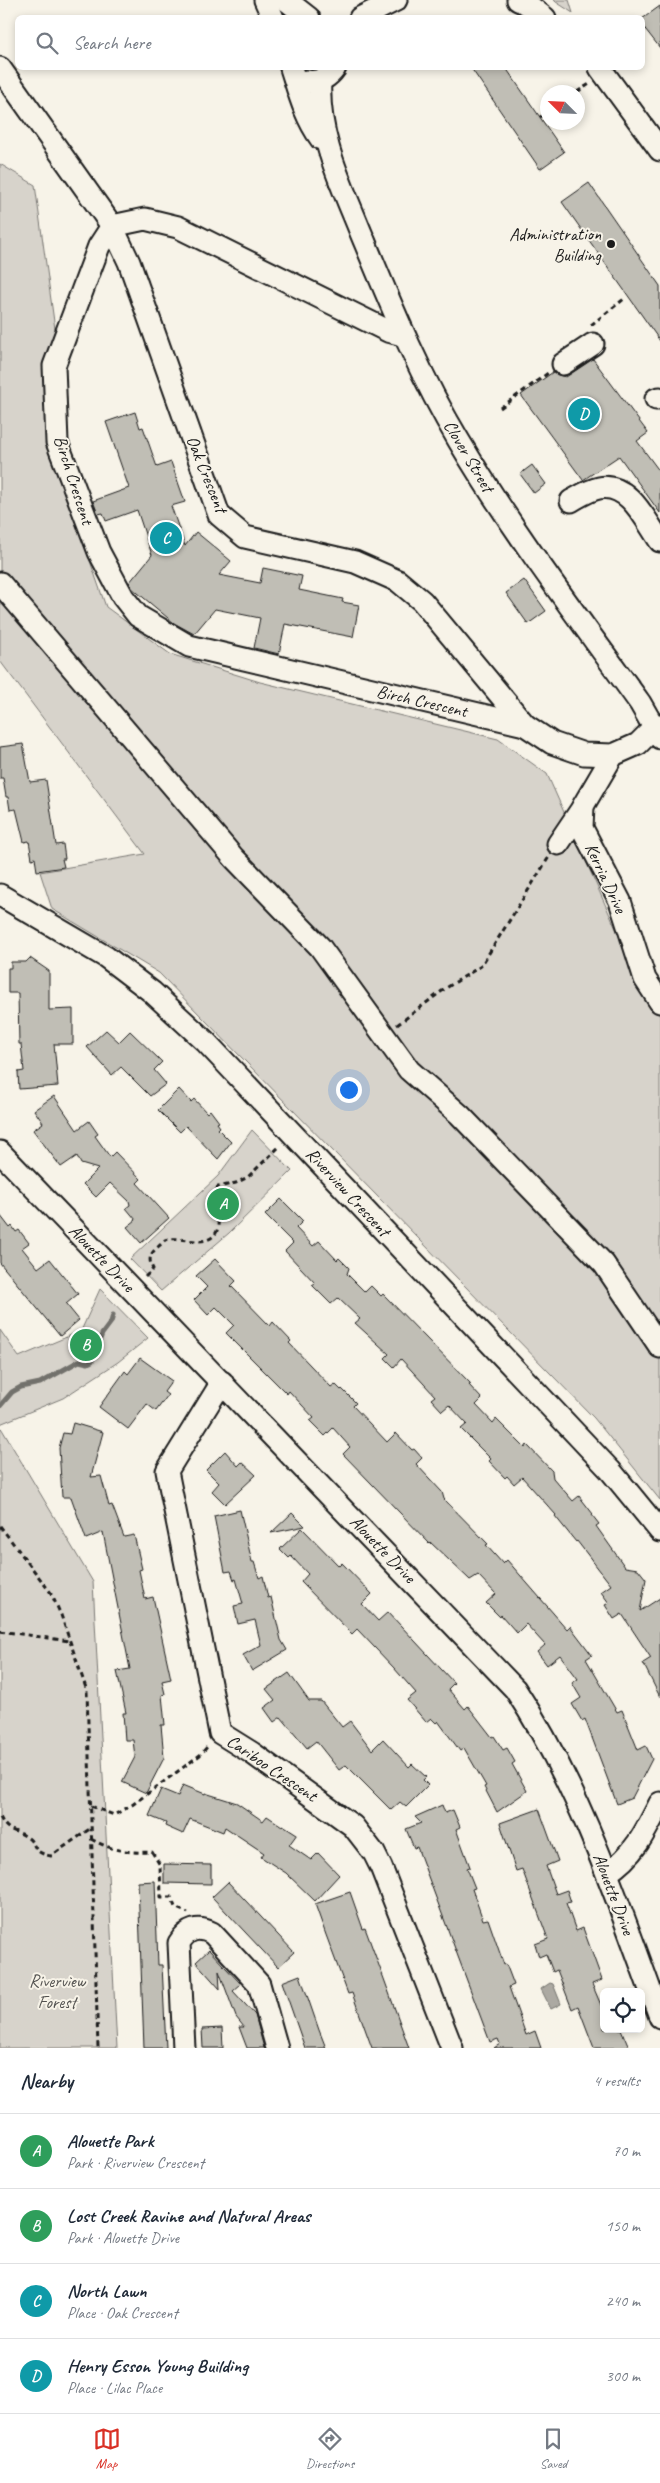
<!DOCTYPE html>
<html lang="en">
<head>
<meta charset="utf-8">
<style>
	body { margin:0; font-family:Caveat,sans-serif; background:#f6f6f7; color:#1f2937 }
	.controls { position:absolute; right:15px; bottom:15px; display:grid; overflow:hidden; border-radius:8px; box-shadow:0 2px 8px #0003 }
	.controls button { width:45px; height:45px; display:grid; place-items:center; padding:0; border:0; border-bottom:1px solid #e0e1e3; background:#fff; color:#1f2937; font:25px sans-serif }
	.compass { position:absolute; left:540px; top:85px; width:45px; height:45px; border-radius:50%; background:#fff; box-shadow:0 2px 8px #0003; rotate:294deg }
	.you { position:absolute; left:348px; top:1089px; width:18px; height:18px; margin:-12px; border:4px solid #fff; border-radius:50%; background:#1a73e8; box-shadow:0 0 0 8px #1a73e833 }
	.badge { display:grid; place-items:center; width:32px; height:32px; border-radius:50%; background:#d93025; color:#fff; font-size:16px; font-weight:700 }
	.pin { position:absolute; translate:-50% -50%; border:2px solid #fff; box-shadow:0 1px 5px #0006 }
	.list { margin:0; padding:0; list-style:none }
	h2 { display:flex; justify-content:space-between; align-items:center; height:65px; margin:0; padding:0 20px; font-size:21px }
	h2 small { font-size:16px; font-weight:400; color:#747a83 }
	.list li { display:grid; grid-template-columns:32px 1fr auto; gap:15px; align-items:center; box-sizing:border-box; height:75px; padding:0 20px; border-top:1px solid #e0e1e3 }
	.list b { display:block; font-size:19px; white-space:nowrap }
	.list p { margin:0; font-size:16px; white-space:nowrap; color:#747a83 }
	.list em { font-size:16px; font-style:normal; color:#747a83 }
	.icon { flex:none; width:28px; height:28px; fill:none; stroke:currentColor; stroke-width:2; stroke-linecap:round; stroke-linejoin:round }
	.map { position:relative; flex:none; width:660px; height:2048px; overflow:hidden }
	.search { position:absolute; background:#fff; box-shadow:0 2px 8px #0003; left:15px; right:15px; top:15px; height:55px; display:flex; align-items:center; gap:12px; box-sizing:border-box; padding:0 18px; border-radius:8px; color:#747a83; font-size:19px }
	.sheet { height:365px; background:#fff }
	nav { display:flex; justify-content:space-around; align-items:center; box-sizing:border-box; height:70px; border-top:1px solid #e0e1e3; background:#fff; font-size:14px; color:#747a83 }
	nav a { display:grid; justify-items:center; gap:2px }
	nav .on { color:#d93025 }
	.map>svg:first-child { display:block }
	.green { fill:#d7d3cb; stroke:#7a7874 }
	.water { fill:#aca9a2; stroke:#72716c }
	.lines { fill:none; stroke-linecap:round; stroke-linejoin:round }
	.stream { stroke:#72716c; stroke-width:5 }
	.building { fill:#c0beb5; stroke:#1c1c1c }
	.minor-casing { stroke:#1c1c1c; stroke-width:25 }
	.path { stroke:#1c1c1c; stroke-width:3; stroke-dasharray:5 4; stroke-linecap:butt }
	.minor { stroke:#f7f3e8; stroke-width:21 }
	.poi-dot { fill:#1c1c1c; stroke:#f7f3e8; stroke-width:2 }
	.labels { text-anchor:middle; stroke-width:4; stroke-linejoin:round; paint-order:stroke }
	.poi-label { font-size:18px; fill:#1c1c1c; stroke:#f7f3e8; text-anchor:end }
	.street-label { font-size:18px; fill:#1c1c1c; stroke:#f7f3e8 }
	.park-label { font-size:18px; fill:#545351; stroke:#f7f3e8 }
</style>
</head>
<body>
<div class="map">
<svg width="660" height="2048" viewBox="0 0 660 2048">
	<rect width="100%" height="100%" fill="#f7f3e8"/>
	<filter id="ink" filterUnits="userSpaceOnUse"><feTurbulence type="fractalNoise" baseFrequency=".02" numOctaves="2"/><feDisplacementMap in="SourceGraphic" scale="10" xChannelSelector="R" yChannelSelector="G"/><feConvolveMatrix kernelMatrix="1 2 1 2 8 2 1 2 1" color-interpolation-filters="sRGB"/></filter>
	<g filter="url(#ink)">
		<!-- green -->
		<g class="green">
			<polygon points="554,0 569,0 573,13 556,2"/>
			<polygon points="0,164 35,185 56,336 56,463 106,607 170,654 260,682 498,739 547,774 637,976 660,1015 660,1500 594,1418 159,973 52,909 40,872 145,854 0,661"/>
			<polygon points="252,1130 292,1171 229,1233 161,1291 130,1259 218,1176"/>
			<polygon points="100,1289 148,1338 118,1362 63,1398 0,1424 0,1330 19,1357 81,1331"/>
			<polygon points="0,1426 93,1582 117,2048 0,2048"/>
		</g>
		<!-- water -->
		<polygon class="water" points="550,1983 553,1984 561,2004 551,2009 541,1989"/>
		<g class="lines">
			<!-- stream -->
			<polyline class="stream" points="0,1406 12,1392 21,1387 40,1383 79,1361 88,1363 92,1361 102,1334 111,1322 113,1315"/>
		</g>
		<!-- building -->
		<g class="building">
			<polygon points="660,6 660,48 642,25 642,19"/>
			<polygon points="471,68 506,68 564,152 540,169"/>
			<polygon points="589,183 660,286 660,341 562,202"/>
			<polygon points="593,359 648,433 637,441 660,472 660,513 619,456 583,480 521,395 553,372 558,375 566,377"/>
			<polygon points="135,412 140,428 143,427 157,467 171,462 185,502 171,506 185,546 196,532 231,561 219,575 260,583 263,568 302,576 299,590 343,599 342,602 359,605 353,637 285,624 279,654 254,648 260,618 215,609 194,634 174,623 132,588 129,583 152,555 137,510 106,521 103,513 98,514 93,501 129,488 106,422"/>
			<polygon points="532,465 546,484 534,493 520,474"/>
			<polygon points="524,580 546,611 528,624 506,593"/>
			<polygon points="23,744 30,782 46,780 56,845 63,844 65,859 62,859 64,867 37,871 35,858 32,859 29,841 24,842 16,809 10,810 8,797 6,797 3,778 0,778 0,747"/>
			<polygon points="30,958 49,971 49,1010 73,1009 73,1044 54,1044 58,1086 19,1089 18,1072 24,1071 21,1044 19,1044 18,993 8,993 8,968 11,968 11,962 26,962"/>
			<polygon points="106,1030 119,1042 130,1031 162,1062 154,1070 166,1084 150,1096 121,1067 112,1075 87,1047"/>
			<polygon points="179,1089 191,1102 194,1099 207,1113 210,1110 219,1122 217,1123 220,1127 218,1129 231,1142 218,1159 186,1126 180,1132 158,1110"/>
			<polygon points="54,1096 77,1130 89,1121 98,1134 95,1136 110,1157 115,1152 141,1179 137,1183 169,1218 141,1243 127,1227 136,1220 126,1208 130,1205 129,1201 110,1183 96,1197 83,1184 98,1169 81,1164 77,1156 61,1167 33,1130 43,1123 34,1110"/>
			<polygon points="281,1199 303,1221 296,1228 313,1246 319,1241 337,1260 339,1258 349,1268 347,1274 365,1292 371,1286 381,1296 383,1294 471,1384 469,1385 482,1399 476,1405 493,1423 496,1419 525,1448 527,1445 552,1471 553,1478 573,1501 579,1496 593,1514 592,1515 599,1524 596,1526 625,1567 638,1569 646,1579 640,1611 660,1598 660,1697 643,1663 651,1658 622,1614 614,1619 605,1605 609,1603 601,1592 611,1585 577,1541 576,1542 555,1516 556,1515 522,1477 514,1484 507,1476 505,1478 489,1461 491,1459 461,1429 467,1424 449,1405 442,1411 431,1399 435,1396 401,1359 394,1367 385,1358 389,1354 355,1323 360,1319 338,1298 331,1304 312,1285 315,1283 285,1251 293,1243 265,1215"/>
			<polygon points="0,1215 10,1228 12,1226 16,1232 19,1230 29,1243 22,1248 38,1268 50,1259 78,1294 66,1304 79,1320 60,1336 0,1263"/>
			<polygon points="215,1259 236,1281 231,1286 270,1326 273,1322 291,1341 289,1343 331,1387 335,1384 341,1390 342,1389 356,1403 353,1406 387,1442 396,1433 412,1450 414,1449 422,1458 416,1464 442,1492 444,1499 488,1544 486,1545 503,1564 507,1560 567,1629 570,1626 592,1655 586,1659 617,1712 622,1710 638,1750 646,1746 652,1759 632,1798 617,1804 585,1719 582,1721 572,1704 581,1698 572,1683 578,1679 560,1655 547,1665 537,1652 545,1645 526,1624 517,1633 501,1615 500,1617 486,1603 496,1594 478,1575 470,1580 430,1542 429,1543 343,1454 350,1447 333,1428 325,1436 310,1421 314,1418 289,1391 287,1394 226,1333 234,1325 216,1307 208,1315 194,1300 207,1287 196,1276"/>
			<polygon points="140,1358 172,1381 164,1392 168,1395 156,1411 147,1404 128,1429 99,1407 125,1371 128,1374"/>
			<polygon points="73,1423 103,1432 91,1477 101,1476 109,1506 112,1505 124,1537 134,1535 142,1569 139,1570 145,1599 153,1597 171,1679 162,1681 165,1694 162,1695 165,1725 161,1725 164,1758 146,1793 122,1782 135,1757 133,1740 125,1740 123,1713 126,1713 117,1671 130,1669 103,1532 86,1539 71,1497 62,1497 59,1448 63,1433 70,1434"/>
			<polygon points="225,1451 238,1466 242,1462 256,1475 225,1504 212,1491 219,1483 206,1470"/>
			<polygon points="240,1510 252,1562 254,1562 259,1578 263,1576 268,1598 271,1597 281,1640 287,1650 252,1671 243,1655 261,1645 255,1620 238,1624 234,1606 243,1604 236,1579 234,1580 231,1571 225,1572 214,1516"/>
			<polygon points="292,1513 305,1526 271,1533"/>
			<polygon points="302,1528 339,1566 342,1563 372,1594 362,1604 378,1621 388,1612 454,1683 448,1689 465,1709 468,1706 492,1737 494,1736 503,1750 507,1748 515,1762 512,1764 527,1791 497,1812 484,1787 486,1786 464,1748 460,1751 438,1721 436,1723 431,1718 426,1722 407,1700 416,1693 394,1668 357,1629 352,1634 301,1582 308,1574 291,1556 289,1558 280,1549"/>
			<polygon points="289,1673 309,1701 321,1701 342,1727 350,1721 372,1750 383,1739 409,1767 412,1764 426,1777 423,1780 428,1785 406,1807 400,1802 391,1810 346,1765 339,1770 316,1741 307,1748 281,1717 274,1722 264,1708 275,1700 266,1689"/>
			<polygon points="183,1785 205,1794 205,1793 237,1803 263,1821 267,1816 282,1826 283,1825 297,1834 289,1845 311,1860 318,1853 339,1875 315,1901 286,1873 261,1857 264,1853 225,1827 223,1832 190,1819 183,1834 165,1826 166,1823 149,1816 161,1789 178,1796"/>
			<polygon points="442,1805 445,1813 453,1810 460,1827 456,1829 470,1867 467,1868 475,1888 472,1889 483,1920 488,1919 504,1965 506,1964 514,1985 509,1987 526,2035 535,2031 541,2048 494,2048 500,2044 498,2039 490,2042 417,1847 414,1848 406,1829 421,1823 415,1817"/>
			<polygon points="539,1809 558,1861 546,1866 556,1894 567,1890 571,1902 566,1903 576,1931 583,1928 602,1980 592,1984 604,2012 604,2029 621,2029 629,2048 594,2048 578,2006 572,2009 557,1970 553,1972 546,1954 539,1957 535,1944 548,1939 522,1869 516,1871 500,1823"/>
			<polygon points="164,1864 211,1865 211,1884 164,1883"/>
			<polygon points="155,1881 158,1965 162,1965 166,2048 144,2048 138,1882"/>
			<polygon points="228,1882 294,1952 278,1967 212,1897"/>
			<polygon points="350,1892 363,1929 365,1928 384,1979 409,2048 372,2048 352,1993 348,1994 326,1935 315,1904"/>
			<polygon points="209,1950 241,1984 233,1991 255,2015 264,2048 247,2048 239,2027 244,2027 236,2017 219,1971 220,1989 196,1962"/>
			<polygon points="300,1975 319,2030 326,2048 305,2048 282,1982"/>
			<polygon points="222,2028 223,2048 203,2048 202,2029"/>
		</g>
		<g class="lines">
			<defs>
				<g id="minor">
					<polyline points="265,0 273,18"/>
					<polyline points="286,0 309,18"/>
					<polyline points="518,0 527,4 545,18"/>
					<polyline points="360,18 396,0"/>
					<polyline points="0,68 112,226 129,262 219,515 245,537 355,562 398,581 422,601 525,725 552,743 584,754 613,755 638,744 654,728 660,725"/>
					<path d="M291,68c8,25 14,49 30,71"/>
					<polyline points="600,68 660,150"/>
					<path d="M306,81c14,2 22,-3 29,-13"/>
					<path d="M320,81c-3,55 21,102 41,152 30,72 58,141 98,208 54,91 119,176 181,262l20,35"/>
					<polyline points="403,335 388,331 178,227 145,219 112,226 99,246 54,366 57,442 99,552 123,597 138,616 189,646 525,725"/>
					<polyline points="563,364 593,344"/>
					<polyline points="656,399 660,398"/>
					<path d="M571,501c9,-5 18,-11 28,-13 30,-6 47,33 61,53"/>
					<polyline points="0,583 234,858 320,947 409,1070 460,1115 604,1264 660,1347"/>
					<polyline points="613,755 583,806 582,828 620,901 645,979 660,1002"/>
					<polyline points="558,844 583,807"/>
					<polyline points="0,895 106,957 152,992 205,1041 610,1470 660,1531"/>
					<path d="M0,1152l515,537c66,100 104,216 145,328"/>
					<polyline points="222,1382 167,1471 220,1733 252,1753 353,1826 374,1853 381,1867 452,2048"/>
					<path d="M607,1873c27,-17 39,-42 53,-70"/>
					<path d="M184,2048l-5,-105c8,-14 19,-17 33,-10l47,51 18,64"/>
				</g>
			</defs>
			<!-- minor casing -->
			<use href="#minor" class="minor-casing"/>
			<!-- path -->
			<g class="path">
				<polyline points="577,92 591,83"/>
				<polyline points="540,117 548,113"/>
				<polyline points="591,325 624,299"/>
				<polyline points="500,408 548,373"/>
				<polyline points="397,1025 446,988 481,966 549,857"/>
				<path d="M145,1277l8,-8c-8,-15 2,-18 12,-29 14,-5 33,6 46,-2 17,-11 -3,-36 7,-51l18,-4 12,-6 32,-31"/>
				<polyline points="0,1526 51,1593 61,1615 87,1691 98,2048"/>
				<polyline points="0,1631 69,1641"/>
				<polyline points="91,1806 114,1815 132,1805 200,1755 208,1746"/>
				<path d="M0,1817c8,17 16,12 28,21 10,8 3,14 23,18l40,-28"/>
				<path d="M91,1839c21,12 38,14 61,13l8,13 1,32h10l4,10 13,6"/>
			</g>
			<!-- minor -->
			<use href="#minor" class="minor"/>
		</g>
	</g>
	<!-- markers -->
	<circle class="poi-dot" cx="611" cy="244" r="5"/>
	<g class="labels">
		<!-- poi labels -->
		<g class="poi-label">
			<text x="601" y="240">Administration<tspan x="601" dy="21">Building</tspan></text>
		</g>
		<!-- street labels -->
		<g class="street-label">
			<text transform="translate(469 456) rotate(59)" y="6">Clover Street</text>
			<text transform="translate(207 474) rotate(68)" y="6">Oak Crescent</text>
			<text transform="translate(74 480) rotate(72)" y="6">Birch Crescent</text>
			<text transform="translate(422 701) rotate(13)" y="6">Birch Crescent</text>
			<text transform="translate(606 878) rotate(65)" y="6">Kerria Drive</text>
			<text transform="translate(348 1192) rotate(47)" y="6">Riverview Crescent</text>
			<text transform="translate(102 1258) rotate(46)" y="6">Alouette Drive</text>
			<text transform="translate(383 1549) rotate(46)" y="6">Alouette Drive</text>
			<text transform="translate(272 1768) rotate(34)" y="6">Cariboo Crescent</text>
			<text transform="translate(614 1894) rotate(69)" y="6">Alouette Drive</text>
		</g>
		<!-- park labels -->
		<g class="park-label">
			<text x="57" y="1987">Riverview<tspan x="57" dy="21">Forest</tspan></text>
		</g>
	</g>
</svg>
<div class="controls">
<button><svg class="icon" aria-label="locate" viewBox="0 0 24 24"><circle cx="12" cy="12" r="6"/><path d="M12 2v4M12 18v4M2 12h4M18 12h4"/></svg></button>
</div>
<svg class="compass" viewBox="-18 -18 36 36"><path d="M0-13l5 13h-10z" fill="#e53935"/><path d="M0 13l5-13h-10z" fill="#747a83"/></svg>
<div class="you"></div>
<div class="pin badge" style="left:223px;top:1204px;background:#2e9e5b">A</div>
<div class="pin badge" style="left:86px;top:1345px;background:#2e9e5b">B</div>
<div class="pin badge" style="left:166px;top:538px;background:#0f9aa8">C</div>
<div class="pin badge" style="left:584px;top:414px;background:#0f9aa8">D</div>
<div class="search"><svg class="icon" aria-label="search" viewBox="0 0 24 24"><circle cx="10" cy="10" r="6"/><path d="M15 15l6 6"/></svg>Search here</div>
</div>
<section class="sheet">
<h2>Nearby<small>4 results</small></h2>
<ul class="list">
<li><span class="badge" style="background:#2e9e5b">A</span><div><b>Alouette Park</b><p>Park · Riverview Crescent</p></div><em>70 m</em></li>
<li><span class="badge" style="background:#2e9e5b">B</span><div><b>Lost Creek Ravine and Natural Areas</b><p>Park · Alouette Drive</p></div><em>150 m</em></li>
<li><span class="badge" style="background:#0f9aa8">C</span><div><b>North Lawn</b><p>Place · Oak Crescent</p></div><em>240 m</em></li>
<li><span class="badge" style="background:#0f9aa8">D</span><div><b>Henry Esson Young Building</b><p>Place · Lilac Place</p></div><em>300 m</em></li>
</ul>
</section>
<nav>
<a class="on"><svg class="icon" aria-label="map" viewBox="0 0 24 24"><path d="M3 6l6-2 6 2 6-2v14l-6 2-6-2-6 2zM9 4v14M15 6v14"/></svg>Map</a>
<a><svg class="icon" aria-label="directions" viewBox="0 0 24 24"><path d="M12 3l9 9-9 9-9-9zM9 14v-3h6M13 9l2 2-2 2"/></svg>Directions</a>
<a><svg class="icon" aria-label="saved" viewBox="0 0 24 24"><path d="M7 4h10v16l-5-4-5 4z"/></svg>Saved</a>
</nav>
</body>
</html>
